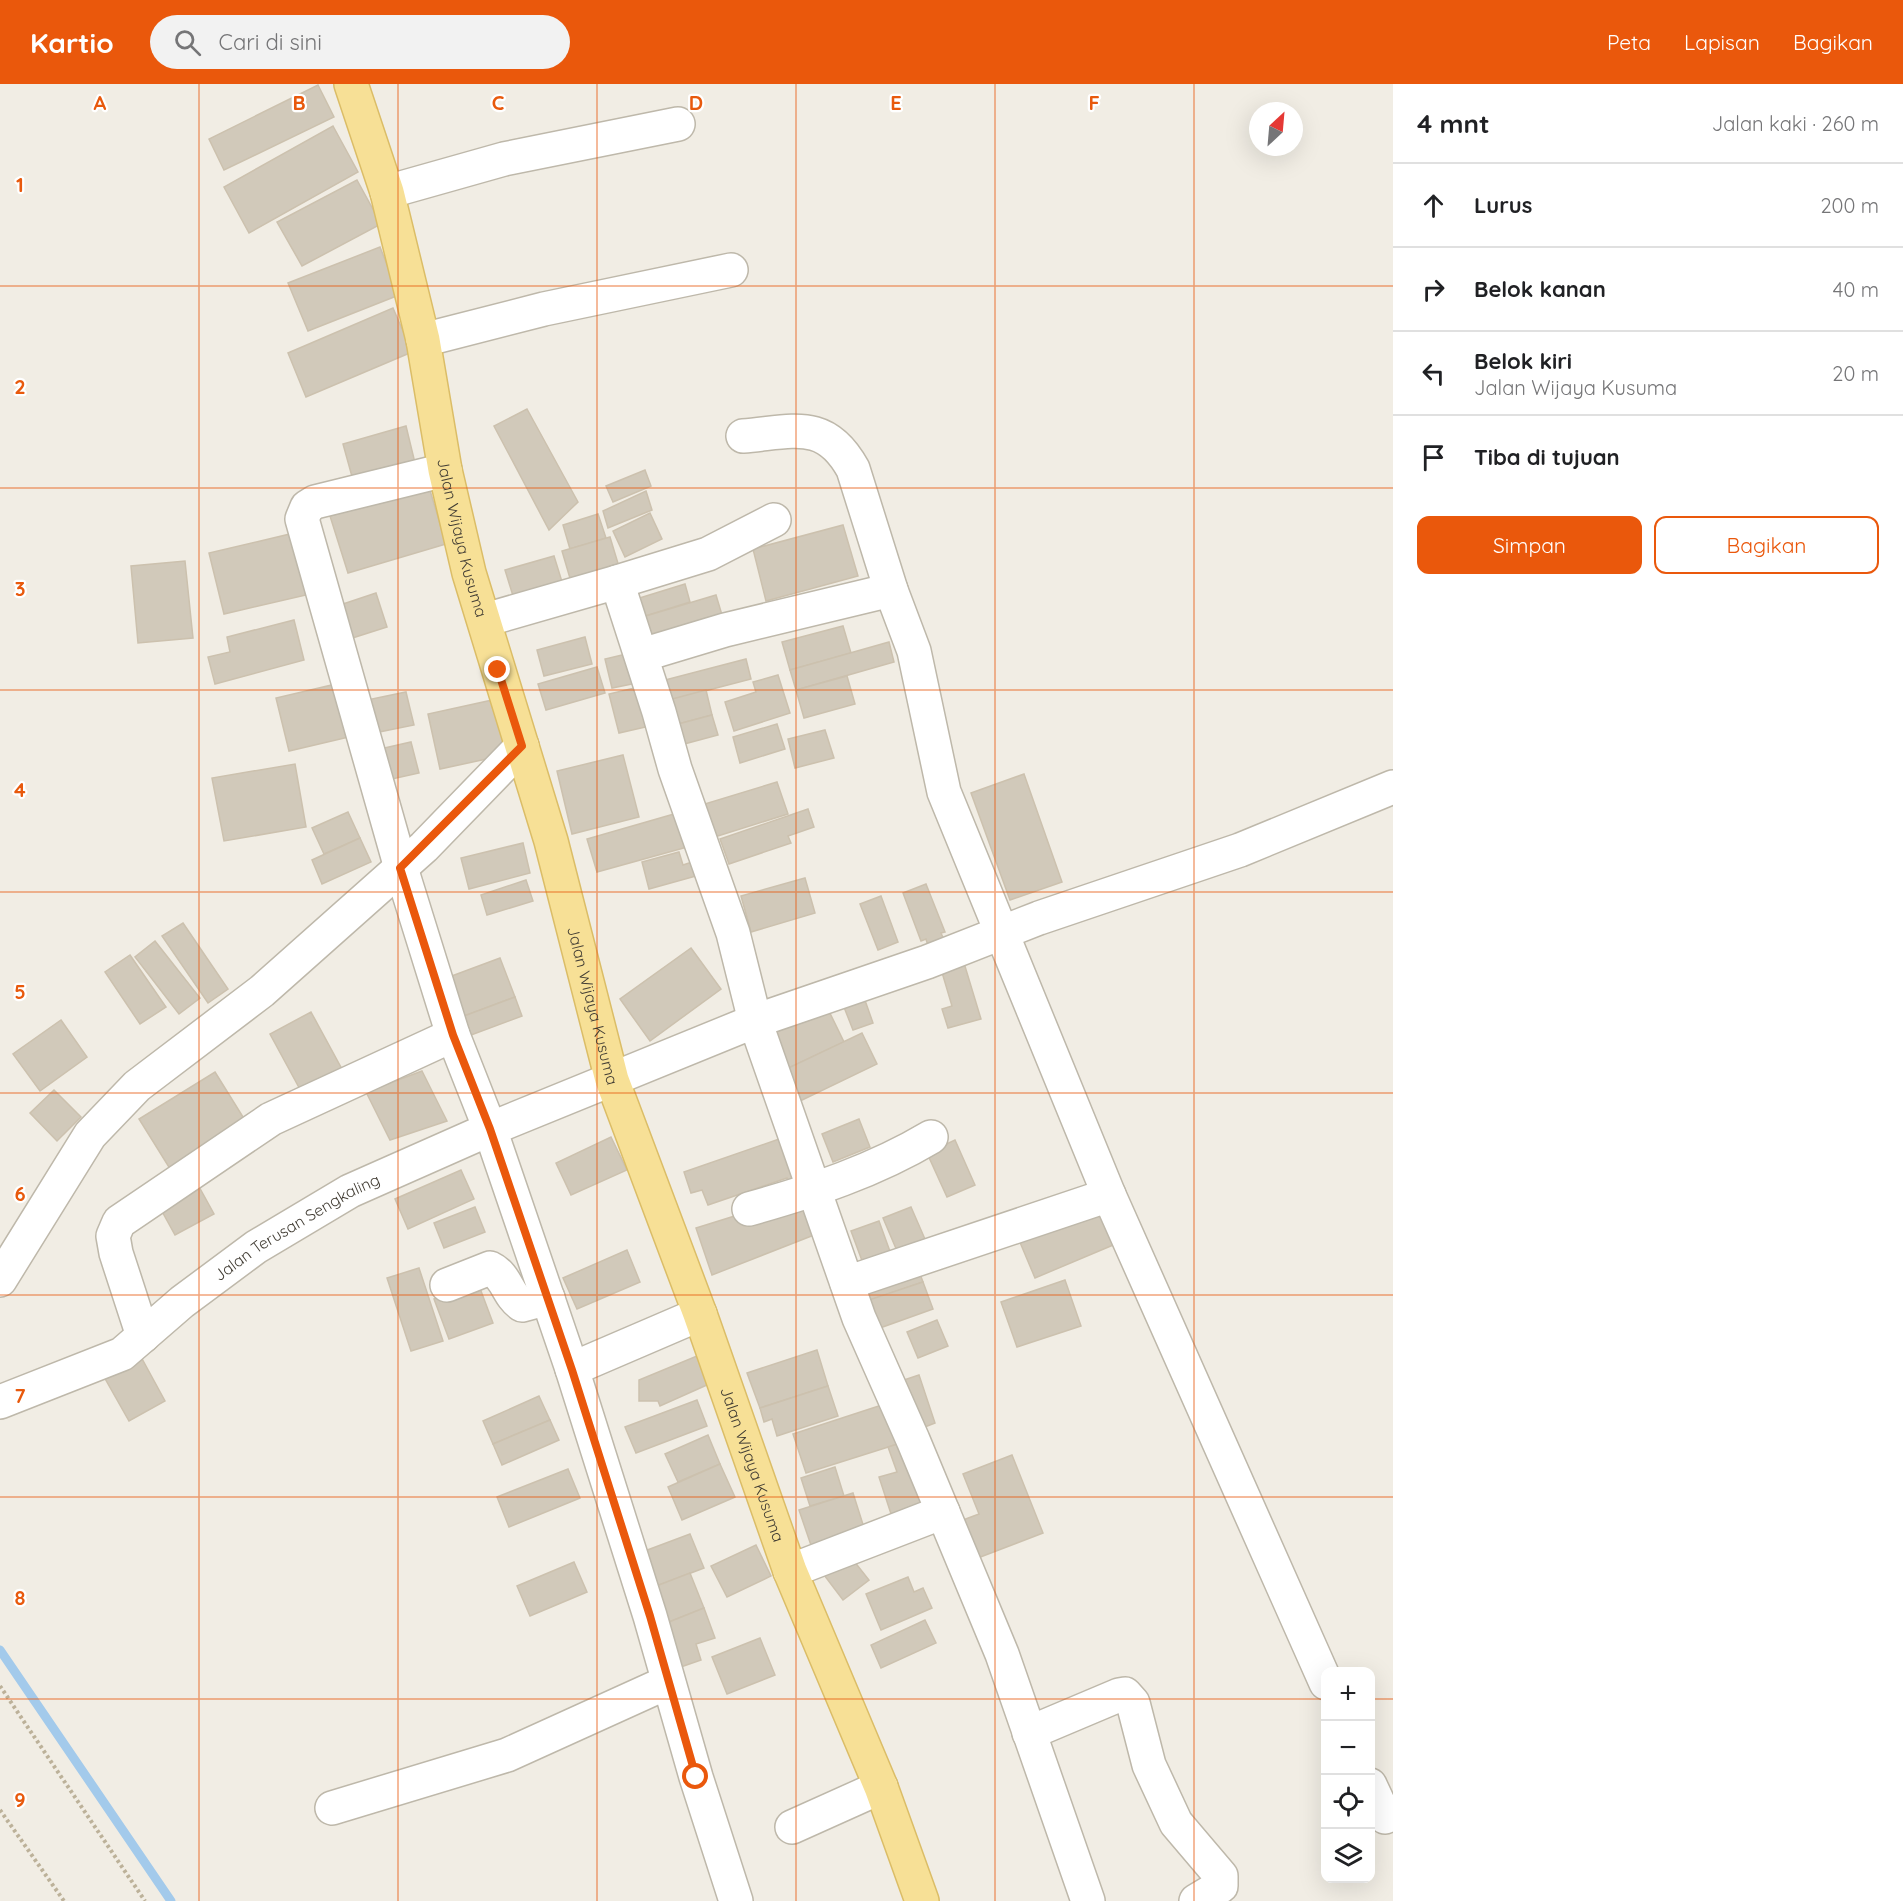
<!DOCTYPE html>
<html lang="id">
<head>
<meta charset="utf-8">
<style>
	body { margin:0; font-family:Quicksand,sans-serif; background:#f2f2f2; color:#202124 }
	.controls { position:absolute; right:18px; bottom:18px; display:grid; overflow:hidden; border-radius:12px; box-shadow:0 6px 24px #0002 }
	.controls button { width:54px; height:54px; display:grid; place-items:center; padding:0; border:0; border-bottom:2px solid #e0e0e0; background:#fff; color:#202124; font:30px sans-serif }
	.compass { position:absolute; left:1249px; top:18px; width:54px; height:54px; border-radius:50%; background:#fff; box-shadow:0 6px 24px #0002; rotate:26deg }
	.stop { position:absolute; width:18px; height:18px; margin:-14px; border:4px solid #ea580c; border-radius:50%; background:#fff }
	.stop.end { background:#ea580c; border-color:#fff; box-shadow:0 2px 6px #0008 }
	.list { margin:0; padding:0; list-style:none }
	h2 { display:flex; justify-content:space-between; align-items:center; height:78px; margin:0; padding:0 24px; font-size:26px }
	h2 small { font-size:20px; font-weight:400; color:#757577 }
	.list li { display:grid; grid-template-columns:39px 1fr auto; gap:18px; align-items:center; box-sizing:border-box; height:84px; padding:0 24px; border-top:2px solid #e0e0e0 }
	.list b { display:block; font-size:22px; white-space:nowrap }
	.list p { margin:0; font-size:20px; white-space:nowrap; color:#757577 }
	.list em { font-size:20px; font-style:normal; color:#757577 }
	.actions { display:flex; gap:12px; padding:18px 24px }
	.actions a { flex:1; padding:14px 0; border:2px solid #ea580c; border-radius:12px; text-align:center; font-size:21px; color:#ea580c }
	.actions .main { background:#ea580c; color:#fff }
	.icon { flex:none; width:33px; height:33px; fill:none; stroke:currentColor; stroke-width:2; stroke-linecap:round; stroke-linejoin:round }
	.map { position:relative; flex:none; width:1393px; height:1817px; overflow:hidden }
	header { display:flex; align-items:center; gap:36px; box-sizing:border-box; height:84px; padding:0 30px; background:#ea580c; color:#fff }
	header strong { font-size:28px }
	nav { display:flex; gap:33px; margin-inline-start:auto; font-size:21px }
	.search { width:420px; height:54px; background:#f2f2f2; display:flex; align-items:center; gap:15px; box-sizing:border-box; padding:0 21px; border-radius:33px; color:#757577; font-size:22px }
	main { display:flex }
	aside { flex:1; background:#fff }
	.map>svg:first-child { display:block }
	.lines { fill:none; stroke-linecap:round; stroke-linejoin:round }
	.stream { stroke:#a3caeb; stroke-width:9 }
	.building { fill:#d1c9ba; stroke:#ccc1ae; stroke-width:1.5 }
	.minor-casing { stroke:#beb8aa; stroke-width:36 }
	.major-casing { stroke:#dbbd67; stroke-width:36 }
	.path { stroke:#bcb199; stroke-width:4; stroke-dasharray:3 3; stroke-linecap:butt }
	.minor { stroke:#fff; stroke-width:33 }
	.major { stroke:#f7e096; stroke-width:33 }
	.route { stroke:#ea580c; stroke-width:8 }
	.grid { fill:none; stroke:#e8590c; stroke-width:1.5; stroke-opacity:0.55 }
	.labels { text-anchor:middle; stroke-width:4.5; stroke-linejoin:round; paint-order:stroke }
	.street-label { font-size:16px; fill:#423d34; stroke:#fff }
	.grid-label { font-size:20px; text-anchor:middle; font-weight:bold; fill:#e8590c; stroke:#fff; stroke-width:4.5; stroke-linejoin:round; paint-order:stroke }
</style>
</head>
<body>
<header>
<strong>Kartio</strong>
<div class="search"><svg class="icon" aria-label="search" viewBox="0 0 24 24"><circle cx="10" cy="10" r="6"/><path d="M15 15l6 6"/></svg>Cari di sini</div>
<nav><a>Peta</a><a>Lapisan</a><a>Bagikan</a></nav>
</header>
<main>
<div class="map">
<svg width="1393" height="1817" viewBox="0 0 1393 1817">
	<rect width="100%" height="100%" fill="#f1ede4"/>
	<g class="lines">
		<!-- stream -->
		<polyline class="stream" points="0,1566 171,1817"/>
	</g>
	<!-- building -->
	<g class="building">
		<polygon points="318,1 334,33 224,86 209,55"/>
		<polygon points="333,42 358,88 249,149 224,103"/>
		<polygon points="357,96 381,140 302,182 277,138"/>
		<polygon points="380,163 399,211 308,247 288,199"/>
		<polygon points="393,224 412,268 306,313 288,269"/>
		<polygon points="527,325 578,418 549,446 494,342"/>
		<polygon points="406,342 415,379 353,396 343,360"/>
		<polygon points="645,386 651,402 613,418 606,402"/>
		<polygon points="429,403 446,460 348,489 330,432"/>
		<polygon points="646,407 652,426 608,444 603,427"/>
		<polygon points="650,429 662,455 625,473 613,447"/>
		<polygon points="598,430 606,454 570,465 563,441"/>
		<polygon points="843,441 858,492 766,517 753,465"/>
		<polygon points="290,450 306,511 224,530 209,469"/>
		<polygon points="610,453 620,486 572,501 562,467"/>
		<polygon points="554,472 563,501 514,515 505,486"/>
		<polygon points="185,477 193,554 138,559 131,482"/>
		<polygon points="685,500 690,518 639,534 633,516"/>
		<polygon points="376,509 387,543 343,557 331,524"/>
		<polygon points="716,511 722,531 645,554 639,534"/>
		<polygon points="294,536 304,576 215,600 208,573 230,568 227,553"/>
		<polygon points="843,542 851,569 790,586 782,558"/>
		<polygon points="585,553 592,580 544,592 537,566"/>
		<polygon points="889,558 894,578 796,606 790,586"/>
		<polygon points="635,568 642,598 612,604 605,575"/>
		<polygon points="746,575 751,595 670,616 665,596"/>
		<polygon points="597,583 605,609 546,626 538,600"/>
		<polygon points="778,591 790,629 734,647 725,618 756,608 753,598"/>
		<polygon points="847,592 855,620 804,634 796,606"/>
		<polygon points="336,600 349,653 289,667 276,614"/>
		<polygon points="639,603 650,642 619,649 609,610"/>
		<polygon points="706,606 712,631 667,643 661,618"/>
		<polygon points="406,608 414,641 374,649 367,616"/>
		<polygon points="497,615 510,670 440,685 428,630"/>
		<polygon points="712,631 718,651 673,663 667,643"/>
		<polygon points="777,640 785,665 740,679 733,653"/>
		<polygon points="825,646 834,674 795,684 788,655"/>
		<polygon points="411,658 419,689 378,698 371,667"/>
		<polygon points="623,671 639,733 572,750 557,687"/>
		<polygon points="295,680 306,743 224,757 212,694"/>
		<polygon points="1024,690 1062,798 1010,816 971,709"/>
		<polygon points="777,698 788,730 705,756 695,723"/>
		<polygon points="808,725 814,743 788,752 791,759 729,780 720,755"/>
		<polygon points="348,728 360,754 324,770 312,744"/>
		<polygon points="681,728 691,762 597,788 587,755"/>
		<polygon points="360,754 371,778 322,800 312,776"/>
		<polygon points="523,759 530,789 469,805 461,774"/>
		<polygon points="679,768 683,781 692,778 696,792 649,805 642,778"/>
		<polygon points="805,794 815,829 751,848 741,812"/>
		<polygon points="526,796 533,817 487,831 481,811"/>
		<polygon points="926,800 945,848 941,849 944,856 928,862 926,855 921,857 903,809"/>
		<polygon points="881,812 898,858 878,866 860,820"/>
		<polygon points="183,839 228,905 208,919 162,852"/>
		<polygon points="155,857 200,914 179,930 135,873"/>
		<polygon points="691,864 721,905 650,957 620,915"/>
		<polygon points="130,871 166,923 140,940 105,888"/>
		<polygon points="500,874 515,913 456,935 441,896"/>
		<polygon points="964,879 981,935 948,944 942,925 952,922 941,885"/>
		<polygon points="861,905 873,939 853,946 840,913"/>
		<polygon points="515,913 522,932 463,954 456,935"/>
		<polygon points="825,919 844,958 780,988 761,949"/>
		<polygon points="311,928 343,987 302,1009 270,950"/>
		<polygon points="61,936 87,973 40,1007 13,970"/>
		<polygon points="862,949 877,980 796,1019 780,988"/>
		<polygon points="422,987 447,1037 390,1056 366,1008"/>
		<polygon points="215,988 248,1041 172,1088 139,1035"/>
		<polygon points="54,1006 81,1033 57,1057 30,1029"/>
		<polygon points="859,1035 870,1063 833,1078 822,1050"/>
		<polygon points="611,1053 627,1086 571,1111 556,1079"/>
		<polygon points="782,1054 796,1095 788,1098 787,1094 708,1121 702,1106 691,1109 684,1088"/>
		<polygon points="955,1056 975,1101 947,1113 927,1069"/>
		<polygon points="461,1086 474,1115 408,1145 395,1115"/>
		<polygon points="197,1099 214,1130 175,1151 158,1120"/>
		<polygon points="799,1112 814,1151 712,1191 696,1144"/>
		<polygon points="1109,1118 1125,1156 1035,1194 1019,1156"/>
		<polygon points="475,1123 485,1148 444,1164 434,1139"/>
		<polygon points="911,1123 928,1162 900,1174 883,1134"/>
		<polygon points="879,1137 892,1173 864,1182 851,1147"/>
		<polygon points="627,1166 640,1198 577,1225 563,1194"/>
		<polygon points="916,1179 923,1198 867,1217 861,1198"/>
		<polygon points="419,1184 443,1257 411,1267 387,1194"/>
		<polygon points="1065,1196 1081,1242 1017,1263 1001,1218"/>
		<polygon points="923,1198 933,1225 877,1245 857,1220"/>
		<polygon points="478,1199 493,1239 449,1255 434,1215"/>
		<polygon points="937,1236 948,1262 918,1274 907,1248"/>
		<polygon points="817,1266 828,1302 760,1324 747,1289"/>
		<polygon points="140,1271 165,1317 129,1337 103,1291"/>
		<polygon points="697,1272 709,1300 660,1322 658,1317 639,1317 639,1296"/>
		<polygon points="919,1291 935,1339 912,1348 895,1299"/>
		<polygon points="828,1302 838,1332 777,1352 772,1335 764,1338 760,1324"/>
		<polygon points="539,1312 550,1336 493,1360 483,1337"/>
		<polygon points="697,1316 707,1342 636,1369 625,1343"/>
		<polygon points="888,1319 901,1359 806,1389 793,1350"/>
		<polygon points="550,1336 559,1356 502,1381 493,1360"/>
		<polygon points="708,1351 720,1380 678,1398 665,1370"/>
		<polygon points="901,1359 925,1428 894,1439 879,1393 897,1388 888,1363"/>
		<polygon points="1012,1371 1043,1449 970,1477 955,1439 979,1430 963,1390"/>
		<polygon points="720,1380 735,1413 682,1436 668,1403"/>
		<polygon points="835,1383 844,1412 810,1422 801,1394"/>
		<polygon points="568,1385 580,1414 509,1443 497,1413"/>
		<polygon points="853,1409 866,1450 813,1467 799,1426"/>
		<polygon points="690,1450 704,1484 646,1506 634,1471"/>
		<polygon points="756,1461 771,1492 727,1513 711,1482"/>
		<polygon points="850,1472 869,1496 843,1516 824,1491"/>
		<polygon points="574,1478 587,1508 530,1532 517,1502"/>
		<polygon points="690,1489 704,1524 659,1542 646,1506"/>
		<polygon points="908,1493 914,1508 923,1504 932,1524 881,1546 866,1510"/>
		<polygon points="704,1524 715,1554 696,1560 701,1576 675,1585 659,1542"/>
		<polygon points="925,1536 936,1559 881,1584 871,1561"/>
		<polygon points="760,1554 775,1591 727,1610 712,1573"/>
	</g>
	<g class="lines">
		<defs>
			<g id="minor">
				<polyline points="387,108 504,75 678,40"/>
				<polyline points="423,256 544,225 731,186"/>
				<path d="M743,352c50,-4 82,-18 110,33l38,121 23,61 30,141 165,403 217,488"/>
				<polyline points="445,386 315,418 307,423 302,435 401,784 453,951 490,1045 572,1285 650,1532 696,1693 736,1817"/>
				<polyline points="617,498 708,470 774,436"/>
				<polyline points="485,536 617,498 659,628 675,685 733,849 755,937 859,1234 913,1356 1002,1570 1088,1817"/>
				<polyline points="642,571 725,546 891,506"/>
				<path d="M749,1125c64,-18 125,-38 182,-72"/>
				<polyline points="0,1196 90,1051 137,1002 262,907 424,763 522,662"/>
				<polyline points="847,1199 1109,1111"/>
				<path d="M447,1201l43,-17c17,8 17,27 32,37l26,-7"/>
				<polyline points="143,1252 116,1169 113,1152 119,1138 271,1035 453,951"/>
				<polyline points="572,1285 700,1230"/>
				<path id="s1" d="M0,1318l122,-48 60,-52 74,-55 94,-56 140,-62 265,-108 172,-59 112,-44 201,-68 153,-63"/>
				<polyline points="790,1487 943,1428"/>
				<polyline points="1029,1649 1119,1611 1125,1610 1133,1619 1149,1681 1176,1739 1221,1792 1221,1802 1196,1817"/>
				<polyline points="1370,1701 1385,1733"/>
				<polyline points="332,1724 507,1671 668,1598"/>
				<polyline points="792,1743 881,1703"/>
			</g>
			<g id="major">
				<path id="s2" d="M351,0l36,108 36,148 22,130 24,103 82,268 61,239 88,234 90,257 91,216 41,114"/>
			</g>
		</defs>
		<!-- minor casing -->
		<use href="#minor" class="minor-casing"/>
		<!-- major casing -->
		<use href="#major" class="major-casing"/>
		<!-- path -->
		<g class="path">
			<polyline points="0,1602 145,1817"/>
			<polyline points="0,1726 64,1817"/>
		</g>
		<!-- minor -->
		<use href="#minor" class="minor"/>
		<!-- major -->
		<use href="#major" class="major"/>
	</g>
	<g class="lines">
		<!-- route -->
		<polyline class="route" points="498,586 522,662 400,784 453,951 490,1045 572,1286 650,1532 696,1693"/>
	</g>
	<!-- grid -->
	<path class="grid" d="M199,0v1817M398,0v1817M597,0v1817M796,0v1817M995,0v1817M1194,0v1817M0,202h1393M0,404h1393M0,606h1393M0,808h1393M0,1009h1393M0,1211h1393M0,1413h1393M0,1615h1326M1370,1615h23"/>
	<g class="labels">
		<!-- street labels -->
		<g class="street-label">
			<text dy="6" stroke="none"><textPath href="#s2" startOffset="468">Jalan Wijaya Kusuma</textPath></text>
			<text dy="6" stroke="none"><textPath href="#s2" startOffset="954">Jalan Wijaya Kusuma</textPath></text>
			<text dy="6" stroke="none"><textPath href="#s1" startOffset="348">Jalan Terusan Sengkaling</textPath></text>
			<text dy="6" stroke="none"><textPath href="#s2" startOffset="1440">Jalan Wijaya Kusuma</textPath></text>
		</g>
	</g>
	<g class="grid-label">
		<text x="100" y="26">A</text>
		<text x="299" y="26">B</text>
		<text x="498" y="26">C</text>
		<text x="696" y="26">D</text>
		<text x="896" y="26">E</text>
		<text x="1094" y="26">F</text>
		<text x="20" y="108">1</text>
		<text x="20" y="310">2</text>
		<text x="20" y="512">3</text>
		<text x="20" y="713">4</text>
		<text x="20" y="915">5</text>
		<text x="20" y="1117">6</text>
		<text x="20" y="1319">7</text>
		<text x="20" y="1521">8</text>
		<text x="20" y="1723">9</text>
	</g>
</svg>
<div class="controls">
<button>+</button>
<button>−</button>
<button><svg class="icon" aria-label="locate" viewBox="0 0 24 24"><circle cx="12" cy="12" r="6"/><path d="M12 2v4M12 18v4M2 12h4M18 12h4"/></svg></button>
<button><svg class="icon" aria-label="layers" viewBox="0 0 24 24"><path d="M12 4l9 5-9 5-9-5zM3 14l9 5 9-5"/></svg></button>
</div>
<svg class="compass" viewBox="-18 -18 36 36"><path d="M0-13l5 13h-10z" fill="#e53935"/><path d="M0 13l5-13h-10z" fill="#757577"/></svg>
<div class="stop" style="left:696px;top:1693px"></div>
<div class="stop end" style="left:498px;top:586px"></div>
</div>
<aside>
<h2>4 mnt<small>Jalan kaki · 260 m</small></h2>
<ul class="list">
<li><svg class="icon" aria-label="ahead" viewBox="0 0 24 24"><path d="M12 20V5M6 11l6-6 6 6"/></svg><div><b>Lurus</b></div><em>200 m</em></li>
<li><svg class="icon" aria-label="right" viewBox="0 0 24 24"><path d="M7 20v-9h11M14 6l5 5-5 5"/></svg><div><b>Belok kanan</b></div><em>40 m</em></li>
<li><svg class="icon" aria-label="left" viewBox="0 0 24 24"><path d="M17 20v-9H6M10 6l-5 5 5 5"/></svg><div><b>Belok kiri</b><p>Jalan Wijaya Kusuma</p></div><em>20 m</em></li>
<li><svg class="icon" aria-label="arrive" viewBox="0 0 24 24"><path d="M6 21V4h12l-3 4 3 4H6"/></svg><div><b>Tiba di tujuan</b></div></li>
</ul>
<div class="actions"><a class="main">Simpan</a><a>Bagikan</a></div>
</aside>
</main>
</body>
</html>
